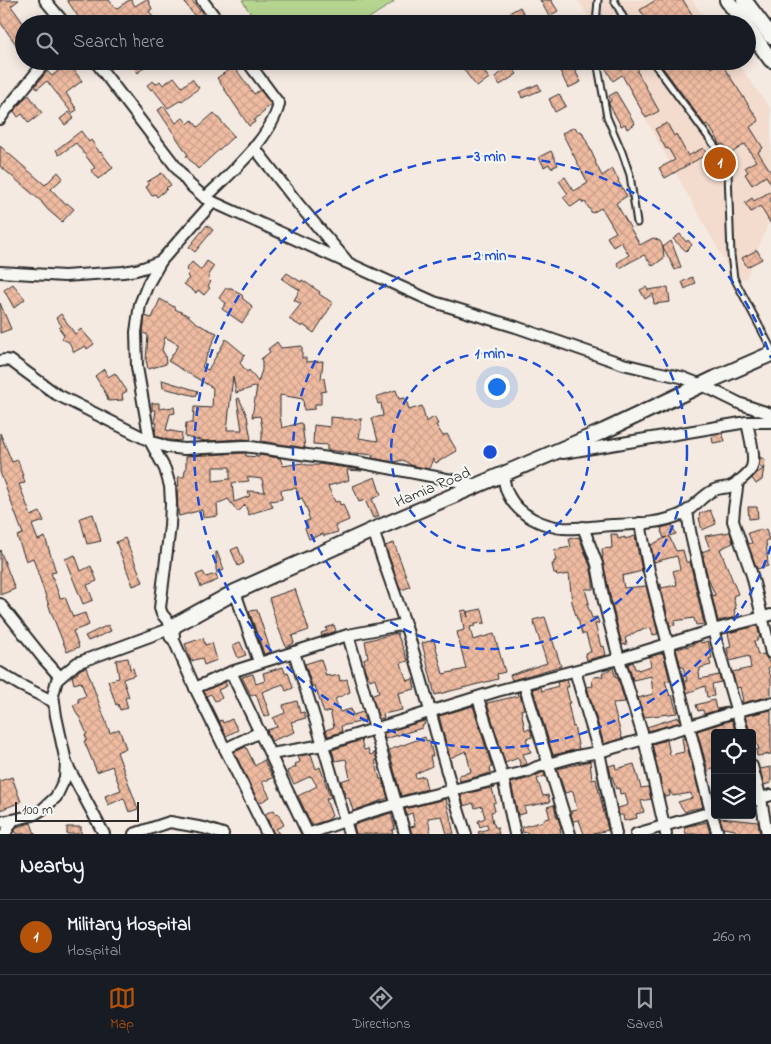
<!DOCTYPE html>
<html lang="en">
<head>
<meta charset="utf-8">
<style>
	body { margin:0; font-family:"Indie Flower",sans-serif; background:#242831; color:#f1f3f6 }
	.controls { position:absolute; right:15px; bottom:15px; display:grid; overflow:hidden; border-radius:5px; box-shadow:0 2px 12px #0003 }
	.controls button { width:45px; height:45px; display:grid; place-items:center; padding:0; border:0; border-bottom:1px solid #363941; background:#171b24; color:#f1f3f6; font:25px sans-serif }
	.scale { position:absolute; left:15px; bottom:12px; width:124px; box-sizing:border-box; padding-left:5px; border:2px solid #2b2b2b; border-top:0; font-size:14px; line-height:18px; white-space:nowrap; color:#2b2b2b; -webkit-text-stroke:4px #f6f6f2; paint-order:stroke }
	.you { position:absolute; left:496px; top:386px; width:18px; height:18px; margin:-12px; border:4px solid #fff; border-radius:50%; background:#1a73e8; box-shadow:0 0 0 8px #1a73e833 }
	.badge { display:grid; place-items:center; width:32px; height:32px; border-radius:50%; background:#b45309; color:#fff; font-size:16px; font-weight:700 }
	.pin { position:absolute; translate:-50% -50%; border:2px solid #fff; box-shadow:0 1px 5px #0006 }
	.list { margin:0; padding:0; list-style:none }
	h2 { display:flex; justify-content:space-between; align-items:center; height:65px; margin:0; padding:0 20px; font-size:21px }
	h2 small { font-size:16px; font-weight:400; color:#9ea1a6 }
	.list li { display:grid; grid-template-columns:32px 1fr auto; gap:15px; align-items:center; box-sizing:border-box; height:75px; padding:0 20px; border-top:1px solid #363941 }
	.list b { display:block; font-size:19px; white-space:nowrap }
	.list p { margin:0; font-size:16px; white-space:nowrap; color:#9ea1a6 }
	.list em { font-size:16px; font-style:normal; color:#9ea1a6 }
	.icon { flex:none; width:28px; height:28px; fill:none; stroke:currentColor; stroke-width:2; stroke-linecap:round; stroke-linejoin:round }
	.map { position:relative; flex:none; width:771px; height:834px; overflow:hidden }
	.search { position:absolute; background:#171b24; box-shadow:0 2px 12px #0003; left:15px; right:15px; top:15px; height:55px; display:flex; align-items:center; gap:12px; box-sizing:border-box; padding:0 18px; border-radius:28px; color:#9ea1a6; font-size:19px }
	.sheet { height:140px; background:#171b24 }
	nav { display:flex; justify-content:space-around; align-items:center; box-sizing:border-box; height:70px; border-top:1px solid #363941; background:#171b24; font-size:14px; color:#9ea1a6 }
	nav a { display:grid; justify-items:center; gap:2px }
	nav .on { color:#b45309 }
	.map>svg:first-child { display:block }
	.built { fill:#f3dcce }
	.garden { fill:#b6d690; stroke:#70805e }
	.building { fill:url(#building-cross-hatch); stroke:#2b2b2b; fill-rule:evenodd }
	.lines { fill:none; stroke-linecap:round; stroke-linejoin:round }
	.lane-casing { stroke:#2b2b2b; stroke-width:9 }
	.street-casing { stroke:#2b2b2b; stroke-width:14 }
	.secondary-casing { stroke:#2b2b2b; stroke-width:18 }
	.lane { stroke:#f6f6f2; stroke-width:5 }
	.street { stroke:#f6f6f2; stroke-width:10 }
	.secondary { stroke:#f6f6f2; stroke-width:14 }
	.ring { fill:none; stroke:#1d4ed8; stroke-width:2.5; stroke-dasharray:9 6 }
	.labels { text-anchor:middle; stroke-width:4.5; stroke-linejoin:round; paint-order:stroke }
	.street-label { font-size:16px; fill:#2b2b2b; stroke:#f6f6f2 }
	.centre { fill:#1d4ed8; stroke:#f6f6f2; stroke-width:2.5 }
	.ring-label { font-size:15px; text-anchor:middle; font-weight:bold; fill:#1d4ed8; stroke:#f6f6f2; stroke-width:4.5; stroke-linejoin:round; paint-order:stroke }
</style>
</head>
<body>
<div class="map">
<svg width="771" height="834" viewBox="0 0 771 834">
	<defs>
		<pattern id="building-cross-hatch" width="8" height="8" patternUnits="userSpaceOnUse" patternTransform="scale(1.25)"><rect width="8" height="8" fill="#efbba1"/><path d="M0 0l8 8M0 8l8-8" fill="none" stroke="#cda18b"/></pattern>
	</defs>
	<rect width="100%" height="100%" fill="#f5eae2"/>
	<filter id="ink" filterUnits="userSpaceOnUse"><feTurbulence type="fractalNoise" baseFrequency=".02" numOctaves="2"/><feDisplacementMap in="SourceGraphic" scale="10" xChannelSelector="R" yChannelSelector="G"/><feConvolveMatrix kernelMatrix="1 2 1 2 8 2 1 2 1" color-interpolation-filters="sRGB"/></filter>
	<g filter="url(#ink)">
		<!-- built -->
		<g class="built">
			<polygon points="578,0 692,0 709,24 592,24"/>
			<polygon points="613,61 736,61 771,109 771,217 746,279 734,278"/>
		</g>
		<!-- garden -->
		<polygon class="garden" points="242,0 392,0 394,2 360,24 257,24"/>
		<!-- building -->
		<g class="building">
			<polygon points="0,0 19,0 11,6 24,24 24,42 18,47 0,22"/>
			<polygon points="67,0 109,0 116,9 129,0 131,0 135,6 145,0 148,0 152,9 149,11 153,17 145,24 114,24 112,21 108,24 72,24 79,18"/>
			<polygon points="183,0 192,0 204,16 198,21"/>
			<polygon points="540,0 551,0 558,11 549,16"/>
			<polygon points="656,0 683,0 698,24 635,24 645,17 640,10"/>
			<polygon points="520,7 529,24 489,24 502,17"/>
			<polygon points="59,61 67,61 82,81 66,93 77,110 72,113 47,81 37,89 35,86 47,71 52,76 63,67"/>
			<polygon points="130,61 150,61 138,73"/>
			<polygon points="457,61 476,61 489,78 477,87"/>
			<polygon points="507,61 517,74 500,85 495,77 504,71 500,66"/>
			<polygon points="568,61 570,61 581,82 568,88 560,71 561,70 559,66"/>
			<polygon points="616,61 621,70 634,61 639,69 637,71 659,111 646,118 622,75 613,81 605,67"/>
			<polygon points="658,61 707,61 711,68 715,65 716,66 721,63 759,121 750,127 763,148 758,152 771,172 771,184 766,176 752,185 745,174 748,172 745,167 756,161 745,144 730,154 723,144 721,145 708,124 705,125"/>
			<polygon points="233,67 234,68 235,68 254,94 260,90 271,104 264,110 265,111 254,120 255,122 249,126 217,78"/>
			<polygon points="174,77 182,87 192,79 199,88 182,101 181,100 168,108 153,89 151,90 147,85 153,81 156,84 160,81 163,85"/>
			<polygon points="538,84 541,90 522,98 520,92"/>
			<polygon points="616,92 635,124 627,129 625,124 621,126 609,104 609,102 611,101 609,96"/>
			<polygon points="559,94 566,106 555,112 549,99"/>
			<polygon points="29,95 42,113 29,123 22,114 18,117 14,111 25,98"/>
			<polygon points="164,106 176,123 183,118 188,124 192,120 198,127 214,113 234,136 198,169 186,156 188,155 158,110"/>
			<polygon points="69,112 74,118 65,125 60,119"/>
			<polygon points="667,123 674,136 676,134 688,156 703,148 707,154 665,178 659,168 675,160 668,148 666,149 655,129"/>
			<polygon points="575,127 578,132 581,131 586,140 596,162 595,162 602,176 612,169 619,180 618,181 627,196 616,203 640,245 653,238 660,241 663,247 671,241 681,267 675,270 663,247 664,258 653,266 644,255 632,261 620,268 617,263 629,255 621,242 613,247 607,237 616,232 603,210 602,210 601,208 592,213 585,202 583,203 581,200 571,207 563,197 568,194 559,181 565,177 574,191 588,183 562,133"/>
			<polygon points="81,131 89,142 91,140 100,153 101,152 113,168 98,179 91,170 95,168 76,143 59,155 56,150"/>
			<polygon points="0,146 45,185 58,172 63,178 51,189 65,204 67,203 74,209 62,222 48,210 42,203 42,202 0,166"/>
			<polygon points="551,151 558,165 551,168 549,164 544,167 539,157"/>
			<polygon points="162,173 171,185 166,188 167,189 157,197 155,194 152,196 146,187 149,185 147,182"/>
			<polygon points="771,191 771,224 760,206 751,212 745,203 752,198 754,201"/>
			<polygon points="207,225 213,230 195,252 189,247"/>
			<polygon points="680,234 686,242 688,240 692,245 686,251 673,239"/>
			<polygon points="757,250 762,259 747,267 742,258"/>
			<polygon points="207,261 214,266 208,275 210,277 208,279 211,282 208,286 210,288 204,295 198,290 196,293 184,284 189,278 187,276 189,273 186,270 192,262 201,270"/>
			<polygon points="287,273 301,282 302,280 320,292 319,294 333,303 314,333 303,325 302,327 289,319 301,304 294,300 300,290 282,279"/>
			<polygon points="692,277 695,283 685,289 682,282"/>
			<polygon points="13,284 25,299 14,308 4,290"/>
			<polygon points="646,287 648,290 668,287 670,302 654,304 653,294 645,299 640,290"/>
			<polygon points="226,288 232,288 236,292 242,295 243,299 251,305 252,309 242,323 222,309 226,303 219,298"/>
			<polygon points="160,299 176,308 175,309 189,316 194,321 205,328 217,333 202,367 208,370 226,339 245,355 243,357 240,363 247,372 249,370 258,382 262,370 262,361 261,359 270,352 268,349 277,342 281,348 302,346 302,358 306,358 306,362 323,361 321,379 324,378 326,391 321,392 321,404 315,404 315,409 304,410 303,399 280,395 280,416 282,428 300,423 302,424 305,448 261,441 262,439 262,427 260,416 252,417 257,386 236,393 233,376 227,430 242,430 237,399 239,398 247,416 251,440 244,439 205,441 185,437 186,423 193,423 194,407 212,408 213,388 168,361 179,345 165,337 162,350 165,355 166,364 148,369 146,360 148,335 143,333 145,316 152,318"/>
			<polygon points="0,303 11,329 0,333"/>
			<polygon points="61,314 75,334 81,329 94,344 87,349 85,346 74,352 69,342 62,339 64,335 59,328 62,326 56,318"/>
			<polygon points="104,369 108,377 115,373 127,391 122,394 123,400 108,401 106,394 95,376"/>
			<polygon points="162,380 198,391 196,396 163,388"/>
			<polygon points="396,390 399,399 405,398 406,403 407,402 409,410 422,406 426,422 434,417 438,424 436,425 443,436 447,434 457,451 436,463 433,459 429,469 411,465 403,460 394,462 372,458 373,455 327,450 327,445 313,444 314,425 330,427 330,417 343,418 343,419 362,419 359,438 378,441 372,418 383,416 381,403 378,404 376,397"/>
			<polygon points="152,403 159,403 159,409 174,407 175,413 170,414 166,430 182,433 181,441 169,440 156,436 155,432 157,423 154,423 156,410 152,410"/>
			<polygon points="0,433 12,462 18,460 25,483 19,484 31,516 40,512 44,521 32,525 38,540 45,537 56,572 51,573 60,598 65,597 73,617 85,613 89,625 73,631 79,647 67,652 51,612 33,558 26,561 17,536 23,534 0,472"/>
			<polygon points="722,433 725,441 713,443 712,437"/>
			<path d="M244,453h2v3l13,1v-2l21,3 3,8 20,-3 4,2h12v-1l43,6v1l-15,-1 2,10 -21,6 7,16 4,-1 1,4 3,-1 6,16 -14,6 3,6 -14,4 -1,-2 -14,5 -4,-11 3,-1 -2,-6 4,-1 -2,-5 1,-1 -7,-16 -3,1 -3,-11 -15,2 1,9 -12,2 3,6 -17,5 -7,3 -4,-10 -7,7 -10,-13 -11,5 1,12 -15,2 -1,-8 -23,6 -1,-6 -1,-24h2l-1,-9h6l1,-7h1v-14zM213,467h17v12l-17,2zM247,477l15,2 3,13 -17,-1 2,5 -16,6 -2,-19 17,-2z"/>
			<polygon points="760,457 765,460 762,480 756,484 752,478 757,473 763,469 759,466"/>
			<polygon points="375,477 381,495 372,499 379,516 373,518 365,500 359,502 353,486"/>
			<polygon points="748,507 757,507 758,518 749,519"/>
			<polygon points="710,510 716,524 702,530 699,518 700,518 699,514"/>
			<polygon points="93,514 101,541 87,544 80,518"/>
			<polygon points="672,525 676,534 669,536 676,551 683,550 686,562 690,562 704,624 696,625 694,618 674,621 675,625 670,626 660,584 661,584 661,588 677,585 673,571 680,569 677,556 654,562 651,545 667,537 664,538 661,531 662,531 661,528"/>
			<polygon points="761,529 762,531 766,529 769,540 766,540 768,566 757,569 748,544 752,543 748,533"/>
			<polygon points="730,532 733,543 720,549 738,594 733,596 736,609 734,609 736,617 718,621 712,596 715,595 708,578 703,557 704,557 702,552 710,549 705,536"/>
			<polygon points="611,534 617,534 618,539 625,537 625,539 635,536 642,571 622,576 624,588 646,586 658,634 653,635 651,628 637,631 629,636 625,638 627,644 622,645 611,600 602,557 603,557 602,549 612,548"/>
			<polygon points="579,537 590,566 593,580 593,589 585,589 589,603 587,604 592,618 597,617 599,623 595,624 601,647 604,646 606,655 587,660 585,653 591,652 586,634 582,634 578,619 577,619 572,602 569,574 557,576 556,573 554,573 552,564 554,564 554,561 556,561 554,550 571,547 569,539"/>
			<polygon points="125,538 143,582 133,586 116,542"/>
			<polygon points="394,543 410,587 401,590 385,546"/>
			<polygon points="238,547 244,563 238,566 231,550"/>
			<polygon points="0,550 15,589 0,595"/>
			<polygon points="216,552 217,552 224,570 217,573 216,569"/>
			<polygon points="75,555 81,571 91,566 97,581 87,585 93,600 83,604 65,559"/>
			<polygon points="203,572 206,577 216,574 218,580 201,587 196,575"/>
			<polygon points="295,589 309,630 292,636 294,643 286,647 276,622 269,598"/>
			<polygon points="482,609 485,623 475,624 475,626 470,627 473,640 494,634 505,672 497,674 498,679 435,695 422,643 434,640 443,674 466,669 457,632 464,630 461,611 466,610 468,617 467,612"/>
			<polygon points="257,610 271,652 264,654 249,611"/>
			<polygon points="545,617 561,666 512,680 510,675 547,663 533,620"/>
			<polygon points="108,625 111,631 88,641 85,636"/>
			<polygon points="334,625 336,631 322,636 321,633 327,631 326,628"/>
			<polygon points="757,626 760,637 758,638 758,640 754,641 758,655 764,654 771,666 768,668 771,678 771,696 742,703 741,701 743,701 740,687 737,688 732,672 751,668 749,656 730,661 727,648 731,647 728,633"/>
			<polygon points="397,633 408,661 401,663 407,681 413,679 415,689 398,693 402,710 383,714 384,718 379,719 372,695 379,693 375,678 370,680 368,675 367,675 363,664 365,663 364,659 368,657 365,641"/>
			<polygon points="203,638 205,645 212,643 217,660 204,665 202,658 191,661 185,644"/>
			<polygon points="700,641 701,643 708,641 712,658 709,659 711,665 700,668 700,671 699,672 700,679 719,675 721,682 712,684 714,696 707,697 705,686 687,693 685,681 687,681 683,667 681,667 676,649 693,645 693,644"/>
			<polygon points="240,642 246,655 238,658 233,645"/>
			<polygon points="663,653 670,681 665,681 670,696 672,695 677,713 644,717 638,698 653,694 651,676 633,680 628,664 633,662 635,669 638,669 638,670 651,666 649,657"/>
			<polygon points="128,658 130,669 133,668 135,675 123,679 129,697 125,698 128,708 120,710 118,704 116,705 108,681 119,678 116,660"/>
			<polygon points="321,659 326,676 329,675 330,677 339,675 340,681 347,679 350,692 335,699 340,712 351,709 353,715 363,712 365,721 341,726 342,732 328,736 326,730 334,727 330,711 324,713 315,686 312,686 305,664"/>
			<polygon points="86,667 110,733 119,729 126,748 117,752 138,809 129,812 124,798 108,805 105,796 121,790 112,766 97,772 84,741 87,740 85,735 87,734 79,716 78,716 73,705 79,703 78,699 86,696 81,682 74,684 72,676 78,673 77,672 81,669"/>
			<polygon points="283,667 285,673 288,672 293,688 286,691 283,684 262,692 270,715 264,717 256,694 251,696 242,677 253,674 256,684 265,681 263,673"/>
			<polygon points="613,668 616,678 618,678 625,702 613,703 614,704 613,705 622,738 604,744 587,687 593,686 592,681 594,677 603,676 602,673"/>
			<polygon points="567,680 569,687 566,687 570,703 568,703 573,727 574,726 579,749 553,755 533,689 541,687 542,691 558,686 557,682"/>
			<polygon points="225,682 227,686 218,690 222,698 215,701 211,694 206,696 204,691"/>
			<polygon points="519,692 524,709 521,710 525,730 530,729 532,734 531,734 532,737 526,739 531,752 523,754 527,764 521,766 518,758 505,763 487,703 518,696 517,693"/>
			<polygon points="714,700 716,709 728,707 704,714 703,710 698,711 696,705"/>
			<polygon points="297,701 300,713 304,712 306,718 291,722 295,732 271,741 267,730 277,727 273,718 285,713 283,705"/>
			<polygon points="473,706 492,767 490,768 491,773 460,781 459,775 471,772 466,751 450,758 439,716"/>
			<polygon points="771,710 771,754 757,756 756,750 759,749 752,733 751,731 750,731 745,716"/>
			<polygon points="678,717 678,719 680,718 681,722 649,731 647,727"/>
			<polygon points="232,719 238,730 226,736 219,721 222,720 223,723"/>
			<polygon points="732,720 736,733 715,733 715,768 708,771 697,731"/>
			<polygon points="424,721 425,724 422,726 422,728 385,739 383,733"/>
			<polygon points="425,737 426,741 429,740 433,756 430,756 432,766 415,774 416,778 424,776 427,789 401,796 389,750"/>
			<polygon points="682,738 685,738 703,807 689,810 685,812 678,802 692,798 691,793 673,796 669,790 670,796 664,797 652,744 667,740 670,755 684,752"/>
			<polygon points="361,740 364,750 368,749 370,755 375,753 377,760 375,760 380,779 382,779 388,798 353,811 349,798 346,798 341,781 350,778 346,759 335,761 332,750"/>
			<polygon points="246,747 255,766 264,760 273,778 262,782 270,797 259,803 234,752"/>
			<polygon points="311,754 316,769 320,767 328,790 327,790 331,797 326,799 332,816 330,817 330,819 312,825 298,796 317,786 311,776 294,784 287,771 296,767 295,764 300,762 298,756"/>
			<polygon points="590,761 592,780 596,779 608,830 593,834 584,834 579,820 573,821 571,815 571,811 577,810 573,791 565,793 557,769"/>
			<polygon points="615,764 616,769 634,764 641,788 648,787 651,799 641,801 644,812 636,814 637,818 624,821 623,815 619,815 618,808 628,805 625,793 620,794 619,788 616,789 612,776 611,776 609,766"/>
			<polygon points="771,767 771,783 764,785 760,769"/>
			<polygon points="544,772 545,776 537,779 543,796 548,795 550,802 524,807 526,813 518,815 511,783 531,778"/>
			<polygon points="12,777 21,802 0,810 0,781"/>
			<polygon points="495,787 495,788 492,789 496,802 493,803 495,811 491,812 493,824 494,824 495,827 497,827 499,834 479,834 478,832 488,829 487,824 480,827 478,821 485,818 482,806 475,808 473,803 464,806 461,795"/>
			<polygon points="446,799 454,834 447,834 442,816 428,818 431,834 412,834 410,827 415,826 412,813 407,815 405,809"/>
			<polygon points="554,805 557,818 558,818 561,828 560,829 561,834 528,834 527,832 523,833 522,827 544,821 544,819 550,818 547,807"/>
			<polygon points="274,810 276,814 278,813 284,825 276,829 279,834 274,834 265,814"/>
			<polygon points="391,813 395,829 392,830 393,834 356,834 354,825"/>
			<polygon points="720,818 758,822 760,834 738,833 738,832 735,831 735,830 723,828"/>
			<polygon points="707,822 710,834 686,834 684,827"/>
			<polygon points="31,823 35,834 17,834 15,830 17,827"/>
			<rect x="67" y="827" width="14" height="7"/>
		</g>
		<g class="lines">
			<defs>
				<g id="lane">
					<polyline points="614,0 627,24"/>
					<polyline points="596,24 598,0"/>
					<polyline points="597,61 607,117 622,152 630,175 637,223"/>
					<polyline points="652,61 723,157 728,172 731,255 734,278 771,348"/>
				</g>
				<g id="street">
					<polyline points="45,0 65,24"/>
					<polyline points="202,0 220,24"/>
					<polyline points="95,61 189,184 205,198 213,202 434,302 516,327 623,364 652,371 681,377 702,385 741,404 771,414"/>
					<polyline points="0,119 7,109 46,61"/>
					<polyline points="254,147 299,205 346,260"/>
					<path d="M205,198c25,-24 66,-60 74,-94l-32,-43"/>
					<polyline points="161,261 148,284 140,304 136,332 137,367 150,441 165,469 170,486 171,503 170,526 160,608 162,614 173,627"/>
					<polyline points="0,272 64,276 123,272 136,270 146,267 161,261 213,202"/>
					<polyline points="0,361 5,360 11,361 56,394 150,441 167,447 184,449 244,446 357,462 478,485"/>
					<polyline points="563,453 747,422 771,422"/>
					<path d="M503,474c1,8 2,15 6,22 10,19 33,30 54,32 16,1 33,-2 49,-3 23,-1 47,-1 68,-10 14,-6 21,-19 34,-25 5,-2 10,-2 15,-3 6,-2 21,-14 23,-20 4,-11 -3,-33 -5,-45"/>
					<polyline points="738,481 734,509 733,521 752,575 771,653"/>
					<polyline points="687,511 690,531 713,630 743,733"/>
					<polyline points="640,523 649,571 711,812 718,834"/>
					<polyline points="583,527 597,564 604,602 619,659 644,739 666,834"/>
					<path d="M373,530c10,31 22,63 32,94 22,70 38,141 61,210"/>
					<polyline points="235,592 259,662"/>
					<polyline points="0,604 43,658 60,677"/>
					<polyline points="348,635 375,729 405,834"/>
					<polyline points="172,636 195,688 267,834"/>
					<polyline points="294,652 323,745 349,834"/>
					<polyline points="575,671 599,752 616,834"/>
					<polyline points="231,672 308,834"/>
					<polyline points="0,673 20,685 54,702"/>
					<polyline points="524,684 570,834"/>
					<polyline points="195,688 231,672 348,635 405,624"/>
					<polyline points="478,698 503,778 515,834"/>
					<polyline points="225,749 260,732"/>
					<polyline points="271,754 323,745 497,691 619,659 713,630 771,615"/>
					<polyline points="66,763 104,834"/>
					<polyline points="752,766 761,799 767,834"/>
					<polyline points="752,801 771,795"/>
					<polyline points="0,822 13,820"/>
					<polyline points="5,834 13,820 33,815 43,809 56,797 65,778 66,762 56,716 53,695 57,680 77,663 172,628"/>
					<polyline points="134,834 170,822 204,828 223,834"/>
					<polyline points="308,834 370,812 397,804 529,771 537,767 577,756 599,752 690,726 737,711 771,703"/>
					<polyline points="636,834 715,811"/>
				</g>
				<g id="secondary">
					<polyline points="727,0 745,24"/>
					<polyline points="744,0 771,36"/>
					<polyline points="747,27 771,60"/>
					<polyline points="172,636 171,631 175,625 235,592 373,530 604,431 716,378 771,354"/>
				</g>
			</defs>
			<!-- lane casing -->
			<use href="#lane" class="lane-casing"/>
			<!-- street casing -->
			<use href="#street" class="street-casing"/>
			<!-- secondary casing -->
			<use href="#secondary" class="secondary-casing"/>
			<!-- lane -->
			<use href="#lane" class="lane"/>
			<!-- street -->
			<use href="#street" class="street"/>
			<!-- secondary -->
			<use href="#secondary" class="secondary"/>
		</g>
	</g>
	<!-- distance rings -->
	<g class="ring">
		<circle cx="490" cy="452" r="99"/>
		<circle cx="490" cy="452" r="197"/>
		<path d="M771 546A296 296 0 1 1 771 358"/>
	</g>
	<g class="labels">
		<!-- street labels -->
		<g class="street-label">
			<text transform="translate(432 486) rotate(-23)" y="6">Hamia Road</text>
		</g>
	</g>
	<circle cx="490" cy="452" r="8" class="centre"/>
	<g class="ring-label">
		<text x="490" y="161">3 min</text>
		<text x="490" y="260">2 min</text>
		<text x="490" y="358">1 min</text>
	</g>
</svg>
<div class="controls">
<button><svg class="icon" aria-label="locate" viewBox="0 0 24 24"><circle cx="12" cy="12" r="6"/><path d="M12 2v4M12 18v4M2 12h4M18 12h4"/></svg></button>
<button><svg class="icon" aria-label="layers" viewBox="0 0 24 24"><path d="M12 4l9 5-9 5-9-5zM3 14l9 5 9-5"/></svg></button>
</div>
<div class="scale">100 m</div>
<div class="you"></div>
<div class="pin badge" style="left:720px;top:163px">1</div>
<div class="search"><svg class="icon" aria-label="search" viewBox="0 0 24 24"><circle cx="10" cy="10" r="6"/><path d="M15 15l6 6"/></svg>Search here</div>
</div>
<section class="sheet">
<h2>Nearby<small></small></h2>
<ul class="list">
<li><span class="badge">1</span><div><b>Military Hospital</b><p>Hospital</p></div><em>260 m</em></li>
</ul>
</section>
<nav>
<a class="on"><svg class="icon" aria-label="map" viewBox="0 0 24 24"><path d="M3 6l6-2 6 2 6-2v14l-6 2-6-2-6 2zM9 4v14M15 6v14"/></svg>Map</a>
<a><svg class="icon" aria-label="directions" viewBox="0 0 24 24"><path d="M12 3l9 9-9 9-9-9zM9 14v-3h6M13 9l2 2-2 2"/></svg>Directions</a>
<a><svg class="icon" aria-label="saved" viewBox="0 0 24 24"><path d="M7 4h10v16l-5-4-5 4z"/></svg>Saved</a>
</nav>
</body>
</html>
